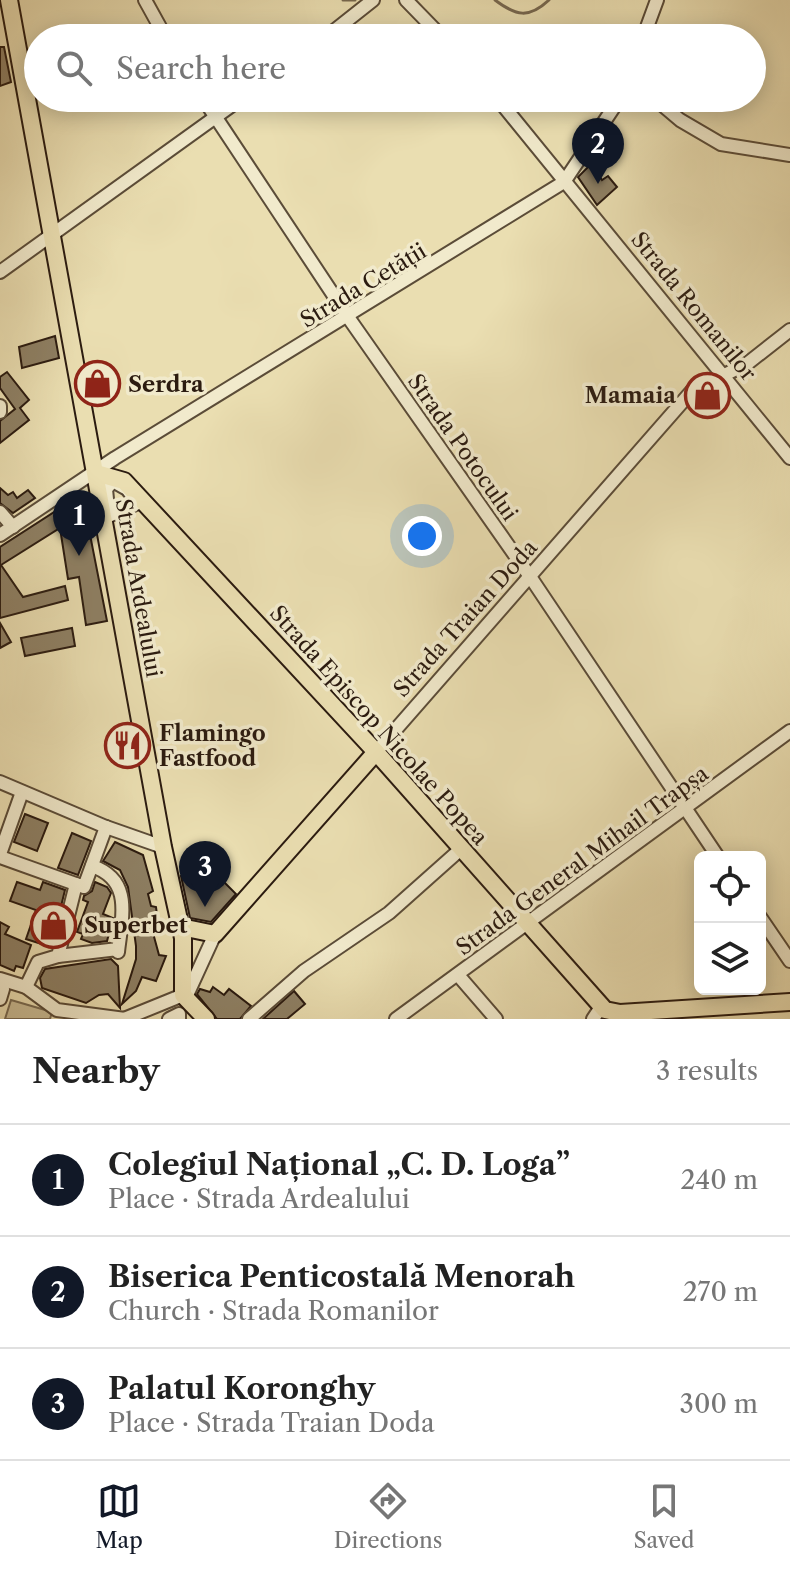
<!DOCTYPE html>
<html lang="en">
<head>
<meta charset="utf-8">
<style>
	body { margin:0; font-family:"Libre Caslon Text",serif; background:#f6f6f6; color:#222 }
	.controls { position:absolute; right:24px; bottom:24px; display:grid; overflow:hidden; border-radius:12px; box-shadow:0 4px 20px #0003 }
	.controls button { width:72px; height:72px; display:grid; place-items:center; padding:0; border:0; border-bottom:2px solid #e0e0e0; background:#fff; color:#222; font:40px sans-serif }
	.you { position:absolute; left:422px; top:536px; width:28px; height:28px; margin:-20px; border:6px solid #fff; border-radius:50%; background:#1a73e8; box-shadow:0 0 0 12px #1a73e833 }
	.badge { display:grid; place-items:center; width:52px; height:52px; border-radius:50%; background:#111827; color:#fff; font-size:26px; font-weight:700 }
	.pin { position:absolute; translate:-50% -66px; filter:drop-shadow(0 2px 4px #0008) }
	.pin::after { content:''; position:absolute; top:42px; width:28px; height:24px; background:inherit; clip-path:polygon(0 0,100% 0,50% 100%) }
	.list { margin:0; padding:0; list-style:none }
	h2 { display:flex; justify-content:space-between; align-items:center; height:104px; margin:0; padding:0 32px; font-size:34px }
	h2 small { font-size:26px; font-weight:400; color:#767676 }
	.list li { display:grid; grid-template-columns:52px 1fr auto; gap:24px; align-items:center; box-sizing:border-box; height:112px; padding:0 32px; border-top:2px solid #e0e0e0 }
	.list b { display:block; font-size:30px; white-space:nowrap }
	.list p { margin:0; font-size:26px; white-space:nowrap; color:#767676 }
	.list em { font-size:26px; font-style:normal; color:#767676 }
	.icon { flex:none; width:44px; height:44px; fill:none; stroke:currentColor; stroke-width:2; stroke-linecap:round; stroke-linejoin:round }
	.map { position:relative; flex:none; width:790px; height:1019px; overflow:hidden }
	.search { position:absolute; background:#fff; box-shadow:0 4px 20px #0003; left:24px; right:24px; top:24px; height:88px; display:flex; align-items:center; gap:20px; box-sizing:border-box; padding:0 28px; border-radius:44px; color:#767676; font-size:30px }
	.sheet { height:440px; background:#fff }
	nav { display:flex; justify-content:space-around; align-items:center; box-sizing:border-box; height:112px; border-top:2px solid #e0e0e0; background:#fff; font-size:22px; color:#767676 }
	nav a { display:grid; justify-items:center; gap:4px }
	nav .on { color:#111827 }
	.map>svg:first-child { display:block }
	.green { fill:#cabd96; stroke:#7a6c53; stroke-width:2 }
	.lines { fill:none; stroke-linecap:round; stroke-linejoin:round }
	.stream { stroke:#776850; stroke-width:3 }
	.building { fill:#8e8064; stroke:#2b1b10; stroke-width:2 }
	.minor-casing { stroke:#5b4c38; stroke-width:16 }
	.major-casing { stroke:#2b1b10; stroke-width:20 }
	.minor { stroke:#f1eacc; stroke-width:12 }
	.major { stroke:#eadeb1; stroke-width:16 }
	.labels { text-anchor:middle; stroke-width:7; stroke-linejoin:round; paint-order:stroke }
	.street-label { font-size:22px; fill:#2b1b10; stroke:#f1eacc }
	.poi-label { font-size:22px; font-weight:bold; fill:#2b1b10; stroke:#f1eacc; text-anchor:start }
</style>
</head>
<body>
<div class="map">
<svg width="790" height="1019" viewBox="0 0 790 1019">
	<rect width="100%" height="100%" fill="#eadeb1"/>
	<filter id="stains"><feTurbulence type="fractalNoise" baseFrequency=".0025" numOctaves="4"/><feColorMatrix values="0 0 0 0 .2 0 0 0 0 .09 0 0 0 0 .02 0 0 0 .5 -.17"/></filter>
	<radialGradient id="worn" r=".72"><stop offset=".6" stop-color="#630" stop-opacity="0"/><stop offset="1" stop-color="#630" stop-opacity=".3"/></radialGradient>
	<!-- green -->
	<polygon class="green" points="11,1000 52,1012 50,1019 5,1019"/>
	<g class="lines">
		<!-- stream -->
		<g class="stream">
			<polyline points="343,0 355,0"/>
			<path d="M495,0c21,16 34,19 54,0"/>
		</g>
	</g>
	<!-- building -->
	<g class="building">
		<polygon points="0,47 4,47 11,82 0,86"/>
		<polygon points="591,164 602,180 608,176 617,187 597,205 578,177"/>
		<polygon points="55,336 59,358 22,368 19,347"/>
		<polygon points="7,372 29,400 20,408 29,420 0,443 0,421 15,409 0,388 0,377"/>
		<polygon points="0,488 8,495 13,492 17,498 28,490 35,498 13,513 0,503"/>
		<polygon points="82,494 107,621 86,625 79,577 68,579 60,528 1,565 23,597 65,586 68,600 0,618 0,547"/>
		<polygon points="0,623 11,642 0,648"/>
		<polygon points="72,628 75,646 25,656 21,638"/>
		<polygon points="25,814 48,823 37,851 14,842"/>
		<polygon points="72,833 91,841 78,875 58,868"/>
		<polygon points="115,842 143,855 153,891 148,894 151,906 156,907 158,923 154,923 156,932 153,933 159,955 166,956 156,981 142,977 136,991 122,1004 136,959 136,946 128,887 120,870 103,861"/>
		<polygon points="211,869 236,894 211,922 190,918 181,876"/>
		<polygon points="17,882 40,890 43,882 65,890 51,947 26,939 36,910 10,901"/>
		<polygon points="95,882 107,887 111,893 103,914 113,918 107,941 92,943 81,939 83,934 77,932 88,902 83,900 84,896 92,891"/>
		<polygon points="0,922 9,927 5,934 31,945 23,968 16,966 14,971 0,965"/>
		<polygon points="111,959 118,966 120,1008 108,994 99,995 86,1003 42,988 40,978 45,969"/>
		<polygon points="213,987 224,995 229,989 251,1006 240,1019 217,1019 197,994 200,989 210,992"/>
		<polygon points="294,991 305,1004 287,1019 263,1019"/>
	</g>
	<g class="lines">
		<defs>
			<g id="minor">
				<polyline points="145,0 166,38"/>
				<polyline points="406,0 443,38"/>
				<polyline points="325,38 373,0"/>
				<polyline points="643,38 657,0"/>
				<polyline points="203,98 348,317 531,578 718,857"/>
				<polyline points="497,98 790,458"/>
				<polyline points="654,98 680,120 721,144 790,155"/>
				<polyline points="0,272 242,98"/>
				<polyline points="0,406 0,412"/>
				<polyline points="0,512 13,527"/>
				<polyline points="104,518 138,503 127,489 113,481 106,489 108,509"/>
				<polyline points="0,535 115,458 564,182 620,98"/>
				<polyline points="376,752 691,392 748,363 790,330"/>
				<polyline points="0,782 106,827 163,847"/>
				<polyline points="0,854 22,792"/>
				<polyline points="0,857 84,887 106,827"/>
				<path d="M92,866c41,14 30,50 26,86"/>
				<polyline points="760,917 790,961"/>
				<polyline points="58,956 118,949"/>
				<polyline points="458,975 496,1019"/>
				<polyline points="0,979 26,987 57,1010 125,1019"/>
				<polyline points="26,987 38,962 58,956 76,884"/>
				<polyline points="0,999 3,989"/>
				<polyline points="124,1019 188,993 215,934"/>
				<polyline points="169,1019 179,1014 179,1019"/>
				<polyline points="249,1019 304,971 389,913 462,848"/>
				<polyline points="396,1019 790,731"/>
				<polyline points="593,1019 601,1007"/>
			</g>
			<g id="major">
				<polyline points="9,0 163,847 183,938 183,995 206,1019"/>
				<polyline points="96,473 124,481 376,752 605,1010 620,1013 790,1002"/>
				<polyline points="181,927 215,934 376,752"/>
			</g>
		</defs>
		<!-- minor casing -->
		<use href="#minor" class="minor-casing"/>
		<!-- major casing -->
		<use href="#major" class="major-casing"/>
		<!-- minor -->
		<use href="#minor" class="minor"/>
		<!-- major -->
		<use href="#major" class="major"/>
	</g>
	<!-- icons -->
	<defs>
		<symbol id="shop-ring" viewBox="-11 -11 22 22"><circle r="9.5" fill="#f1eacc" stroke="#8f2418" stroke-width="1.5"/><path d="M-5-2.5h2.3a2.7 3.5 0 0 1 5.4 0H5L5.5 6h-11ZM-1.5-2.5h3a1.5 2.3 0 0 0-3 0Z" fill="#8f2418"/></symbol>
		<symbol id="restaurant-ring" viewBox="-11 -11 22 22"><circle r="9.5" fill="#f1eacc" stroke="#8f2418" stroke-width="1.5"/><path d="M-5-6h1v4h1v-4h1v4h1v-4h1v5L-1.5 .5V6h-2V.5L-5-1ZM5-6V6H3V1.5H1.5Q1.5-4 5-6Z" fill="#8f2418"/></symbol>
	</defs>
	<g fill-rule="evenodd">
		<use href="#shop-ring" x="72" y="358" width="51" height="51"/>
		<use href="#shop-ring" x="682" y="370" width="51" height="51"/>
		<use href="#restaurant-ring" x="102" y="720" width="51" height="51"/>
		<use href="#shop-ring" x="28" y="900" width="51" height="51"/>
	</g>
	<g class="labels">
		<!-- street labels -->
		<g class="street-label">
			<text transform="translate(363 285) rotate(-31)" y="8">Strada Cetății</text>
			<text transform="translate(694 306) rotate(51)" y="8">Strada Romanilor</text>
			<text transform="translate(463 447) rotate(55)" y="8">Strada Potocului</text>
			<text transform="translate(139 588) rotate(80)" y="8">Strada Ardealului</text>
			<text transform="translate(465 618) rotate(-48)" y="8">Strada Traian Doda</text>
			<text transform="translate(379 725) rotate(48)" y="8">Strada Episcop Nicolae Popea</text>
			<text transform="translate(582 860) rotate(-36)" y="8">Strada General Mihail Trapșa</text>
		</g>
		<!-- poi labels -->
		<g class="poi-label">
			<text x="128" y="392">Serdra</text>
			<text x="676" y="403" text-anchor="end">Mamaia</text>
			<text x="159" y="741">Flamingo<tspan x="159" dy="25">Fastfood</tspan></text>
			<text x="84" y="933">Superbet</text>
		</g>
	</g>
	<rect width="100%" height="100%" filter="url(#stains)"/>
	<rect width="100%" height="100%" fill="url(#worn)"/>
</svg>
<div class="controls">
<button><svg class="icon" aria-label="locate" viewBox="0 0 24 24"><circle cx="12" cy="12" r="6"/><path d="M12 2v4M12 18v4M2 12h4M18 12h4"/></svg></button>
<button><svg class="icon" aria-label="layers" viewBox="0 0 24 24"><path d="M12 4l9 5-9 5-9-5zM3 14l9 5 9-5"/></svg></button>
</div>
<div class="you"></div>
<div class="pin badge" style="left:79px;top:556px">1</div>
<div class="pin badge" style="left:598px;top:184px">2</div>
<div class="pin badge" style="left:205px;top:907px">3</div>
<div class="search"><svg class="icon" aria-label="search" viewBox="0 0 24 24"><circle cx="10" cy="10" r="6"/><path d="M15 15l6 6"/></svg>Search here</div>
</div>
<section class="sheet">
<h2>Nearby<small>3 results</small></h2>
<ul class="list">
<li><span class="badge">1</span><div><b>Colegiul Național „C. D. Loga”</b><p>Place · Strada Ardealului</p></div><em>240 m</em></li>
<li><span class="badge">2</span><div><b>Biserica Penticostală Menorah</b><p>Church · Strada Romanilor</p></div><em>270 m</em></li>
<li><span class="badge">3</span><div><b>Palatul Koronghy</b><p>Place · Strada Traian Doda</p></div><em>300 m</em></li>
</ul>
</section>
<nav>
<a class="on"><svg class="icon" aria-label="map" viewBox="0 0 24 24"><path d="M3 6l6-2 6 2 6-2v14l-6 2-6-2-6 2zM9 4v14M15 6v14"/></svg>Map</a>
<a><svg class="icon" aria-label="directions" viewBox="0 0 24 24"><path d="M12 3l9 9-9 9-9-9zM9 14v-3h6M13 9l2 2-2 2"/></svg>Directions</a>
<a><svg class="icon" aria-label="saved" viewBox="0 0 24 24"><path d="M7 4h10v16l-5-4-5 4z"/></svg>Saved</a>
</nav>
</body>
</html>
